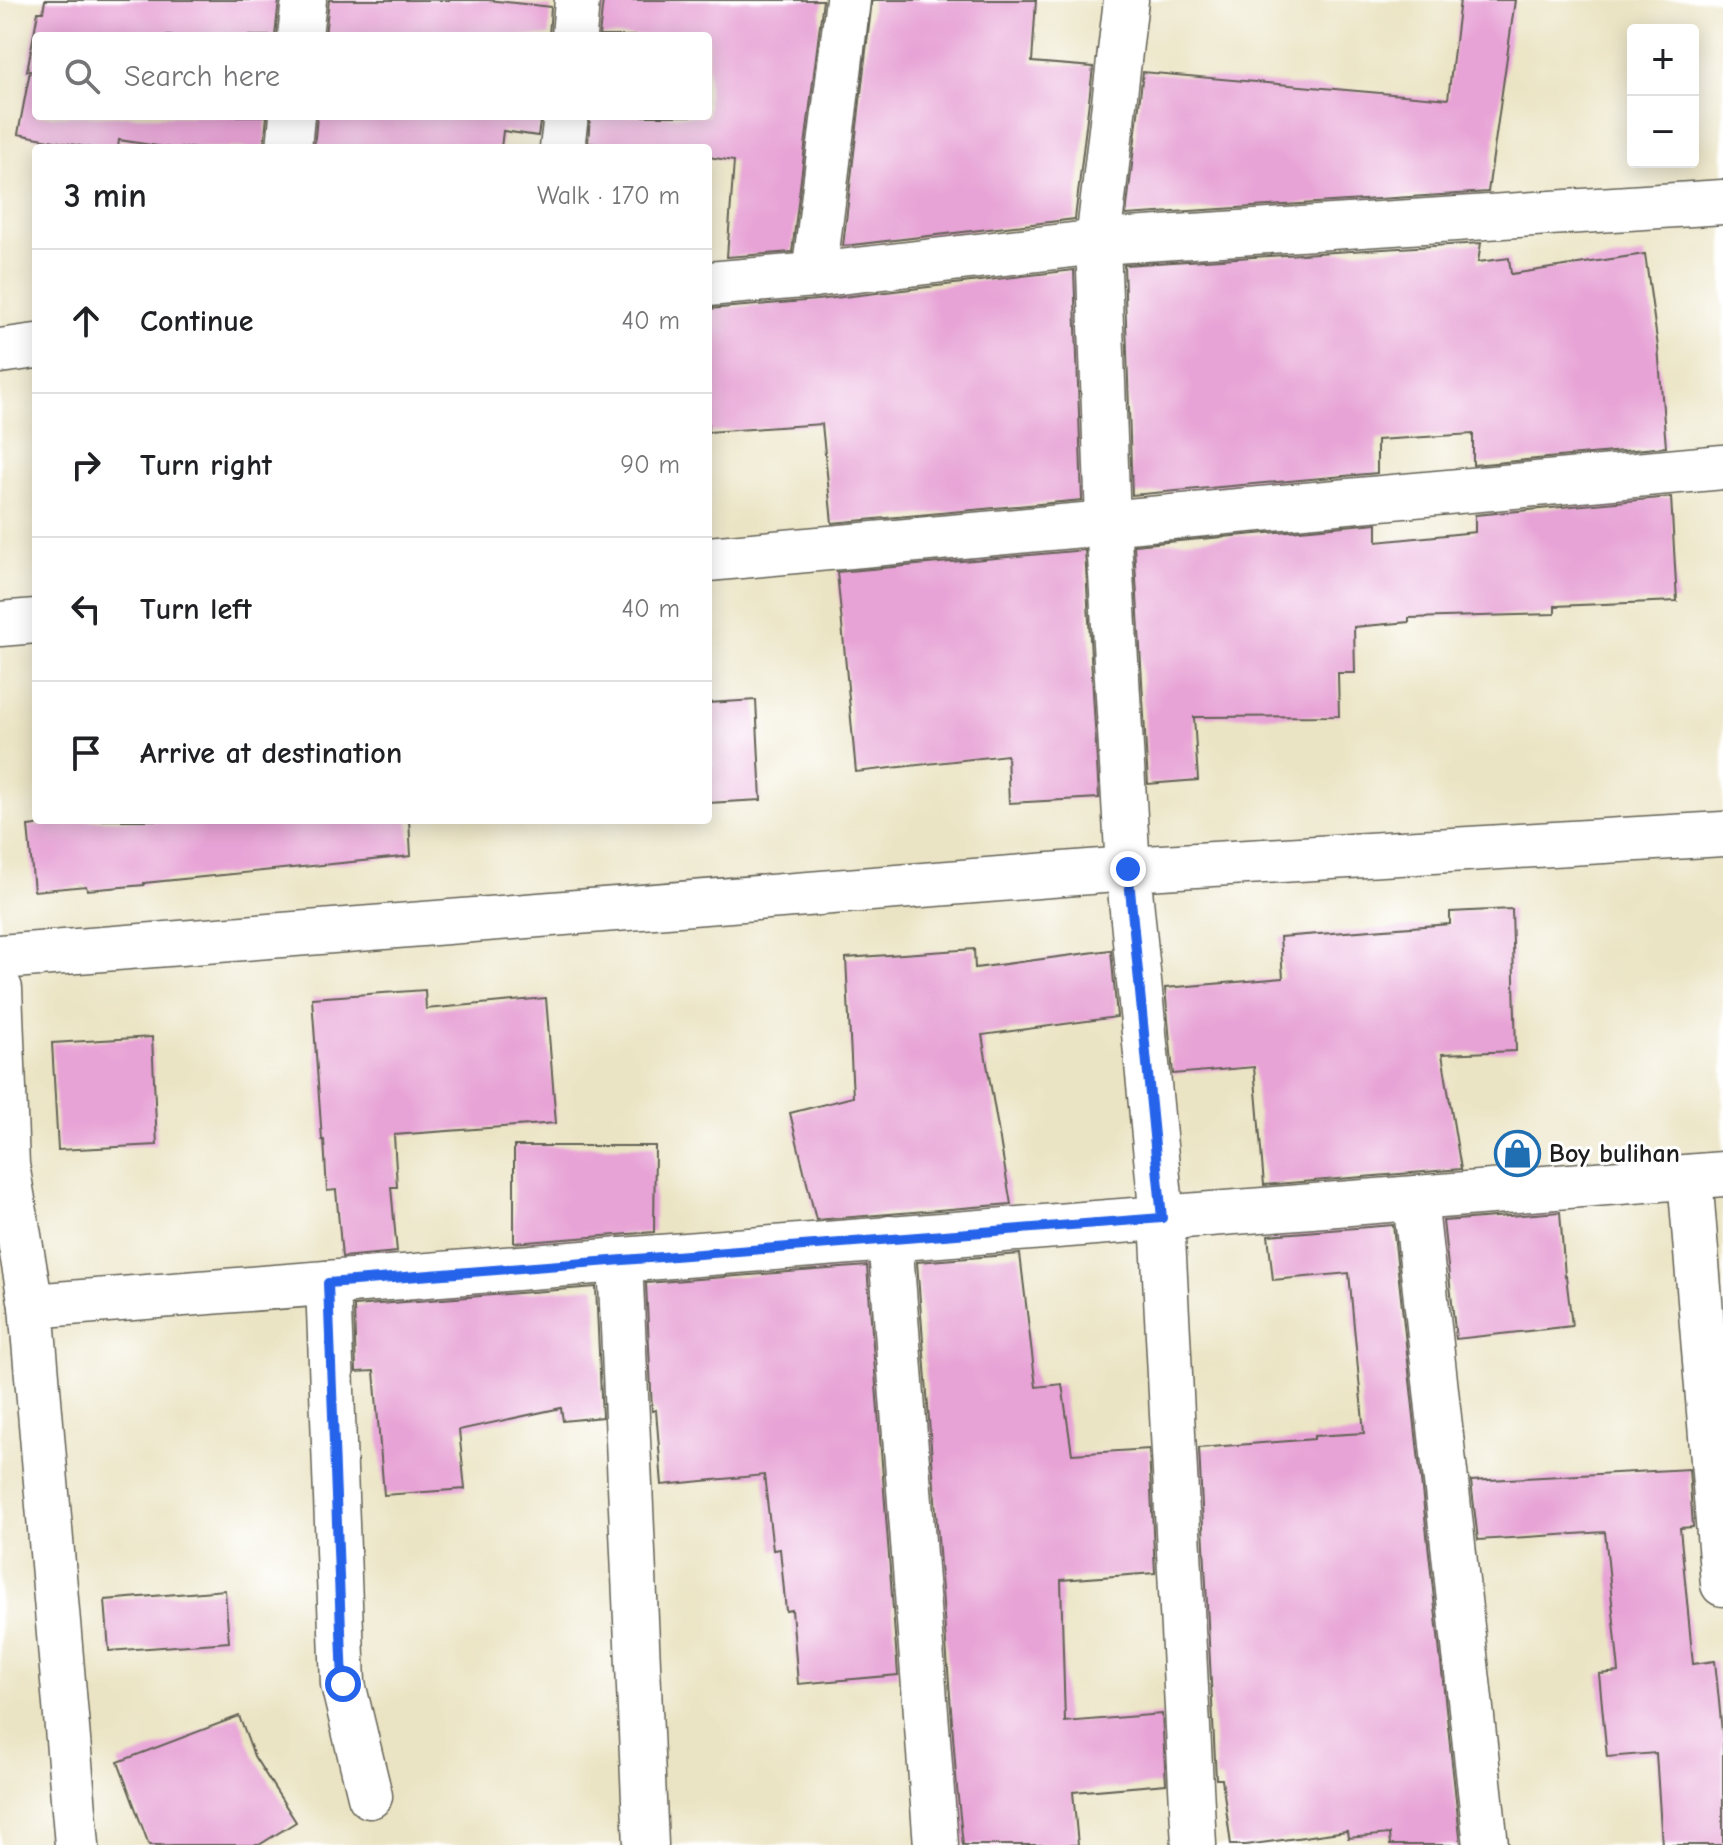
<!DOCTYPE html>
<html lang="en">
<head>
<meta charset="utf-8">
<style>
	body { margin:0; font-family:"Comic Neue",sans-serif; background:#f2f2f2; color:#202124 }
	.controls { position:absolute; right:24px; top:24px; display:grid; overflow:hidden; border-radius:8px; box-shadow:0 4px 20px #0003 }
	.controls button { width:72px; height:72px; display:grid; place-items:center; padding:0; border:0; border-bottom:2px solid #e0e0e0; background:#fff; color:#202124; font:40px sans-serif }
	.stop { position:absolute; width:24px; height:24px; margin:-18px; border:6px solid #2563eb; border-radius:50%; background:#fff }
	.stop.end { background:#2563eb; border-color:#fff; box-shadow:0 2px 8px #0008 }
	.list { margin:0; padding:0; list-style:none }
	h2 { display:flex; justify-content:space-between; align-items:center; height:104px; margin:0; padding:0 32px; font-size:34px }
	h2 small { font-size:26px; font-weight:400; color:#757577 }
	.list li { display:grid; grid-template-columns:52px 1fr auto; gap:24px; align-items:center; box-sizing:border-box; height:144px; padding:0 32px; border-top:2px solid #e0e0e0 }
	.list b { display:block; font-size:30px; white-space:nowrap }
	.list em { font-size:26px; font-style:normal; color:#757577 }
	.icon { flex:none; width:44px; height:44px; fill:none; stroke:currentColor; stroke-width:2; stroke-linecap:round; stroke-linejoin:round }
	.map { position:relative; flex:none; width:1723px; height:1845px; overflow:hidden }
	.search { position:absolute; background:#fff; box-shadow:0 4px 20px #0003; left:32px; top:32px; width:680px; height:88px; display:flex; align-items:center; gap:20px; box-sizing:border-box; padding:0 28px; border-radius:8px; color:#757577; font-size:30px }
	.panel { position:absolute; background:#fff; box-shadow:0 4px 20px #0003; left:32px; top:144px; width:680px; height:680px; border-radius:8px }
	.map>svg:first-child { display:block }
	.building { fill:#e7a3d5 }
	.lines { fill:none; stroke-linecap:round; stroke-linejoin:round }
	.minor-casing { stroke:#646257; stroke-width:47 }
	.minor { stroke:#fff; stroke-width:44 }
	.route { stroke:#2563eb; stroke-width:10 }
	.labels { text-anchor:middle; stroke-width:6; stroke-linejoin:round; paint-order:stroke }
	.poi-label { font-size:26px; font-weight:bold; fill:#1c1c1c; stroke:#fff; text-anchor:start }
</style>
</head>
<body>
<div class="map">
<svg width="1723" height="1845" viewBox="0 0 1723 1845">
	<rect width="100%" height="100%" fill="#fff"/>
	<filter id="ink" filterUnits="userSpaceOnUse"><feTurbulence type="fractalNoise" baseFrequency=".0125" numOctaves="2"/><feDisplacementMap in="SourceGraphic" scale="16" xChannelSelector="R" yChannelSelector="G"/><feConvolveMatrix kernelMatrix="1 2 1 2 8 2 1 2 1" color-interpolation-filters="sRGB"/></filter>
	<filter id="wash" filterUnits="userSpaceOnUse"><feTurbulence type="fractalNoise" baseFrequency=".006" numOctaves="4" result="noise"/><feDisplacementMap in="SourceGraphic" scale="32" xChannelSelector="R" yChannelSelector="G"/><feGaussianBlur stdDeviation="1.8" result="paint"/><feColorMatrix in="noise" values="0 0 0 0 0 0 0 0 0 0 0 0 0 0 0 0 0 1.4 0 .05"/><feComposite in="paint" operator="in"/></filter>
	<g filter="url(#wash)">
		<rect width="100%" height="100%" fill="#ebe4c4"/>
		<g id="blocks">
			<!-- building -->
			<g class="building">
				<polygon points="45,0 279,0 275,36 36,36 36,116 267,116 264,148 170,148 119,140 118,148 91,148 18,134 30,71 27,71 38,12 43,12"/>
				<polygon points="329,0 488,0 551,7 549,36 325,36"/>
				<polygon points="603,0 823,0 792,252 727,257 734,161 708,157 708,148 628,148 588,143 590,116 708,116 708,36 599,36"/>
				<polygon points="872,0 1036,0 1032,62 1093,67 1075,219 843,246"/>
				<polygon points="1460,0 1515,0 1488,192 1126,215 1143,72 1448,99"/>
				<polygon points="317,116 541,116 538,136 503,131 501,148 314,148"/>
				<polygon points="1481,243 1478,262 1509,258 1511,274 1645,254 1658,347 1666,447 1473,465 1473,434 1377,440 1377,473 1132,495 1124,265"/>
				<polygon points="1074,270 1082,500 832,523 822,424 708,432 708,309 817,300"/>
				<polygon points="1671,497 1677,601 1555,606 1555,614 1409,618 1409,622 1354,627 1355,673 1338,673 1339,716 1194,717 1198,780 1148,784 1134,545 1377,523 1377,542 1475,532 1475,515"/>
				<polygon points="1085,550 1099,798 1009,803 1007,755 856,772 837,572"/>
				<polygon points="756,700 761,800 708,803 708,703"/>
				<polygon points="85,820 409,820 411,856 144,883 144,885 87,890 86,886 34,891 28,826"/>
				<polygon points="1512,909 1516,1051 1442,1054 1461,1169 1264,1185 1254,1067 1173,1074 1165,988 1283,978 1280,937 1450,924 1450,912"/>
				<polygon points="974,949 975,968 1111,950 1117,1017 982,1035 1011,1204 816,1220 790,1113 853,1097 846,958"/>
				<polygon points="425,990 426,1009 546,998 556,1123 394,1135 397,1187 391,1187 397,1252 342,1257 336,1190 327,1191 324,1140 322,1140 312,998"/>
				<polygon points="152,1037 157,1145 58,1150 52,1043"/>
				<polygon points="514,1146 655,1146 654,1232 514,1243"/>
				<polygon points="1560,1212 1565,1276 1566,1276 1572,1326 1456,1339 1443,1221"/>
				<polygon points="1393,1225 1461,1845 1390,1845 1389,1834 1348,1838 1347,1831 1246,1845 1231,1845 1222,1779 1216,1779 1199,1448 1314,1439 1314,1436 1364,1433 1349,1273 1273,1280 1268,1235"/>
				<polygon points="1020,1254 1036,1387 1062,1384 1072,1454 1149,1449 1155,1573 1061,1580 1065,1722 1162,1714 1166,1784 1073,1792 1078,1845 963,1845 957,1788 917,1262"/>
				<polygon points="867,1266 898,1675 798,1684 792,1610 786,1611 780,1549 773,1550 764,1475 662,1485 656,1410 652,1411 646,1283"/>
				<polygon points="596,1287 602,1417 563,1421 561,1408 459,1430 465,1489 384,1495 374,1371 356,1372 354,1306"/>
				<polygon points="1689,1469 1693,1527 1680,1528 1693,1664 1715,1661 1723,1742 1723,1845 1662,1845 1656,1753 1607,1757 1599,1674 1619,1672 1605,1532 1478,1540 1471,1481"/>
				<polygon points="225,1590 229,1642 109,1651 105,1600"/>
				<polygon points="239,1716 254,1756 296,1822 259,1845 149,1845 118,1762"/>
			</g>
		</g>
	</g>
	<g filter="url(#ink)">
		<use href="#blocks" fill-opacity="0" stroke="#646257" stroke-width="2"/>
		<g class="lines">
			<defs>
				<g id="minor">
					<polyline points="1126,0 1098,242 1108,522 1128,869 1162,1218 1194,1845"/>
					<polyline points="300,36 304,0"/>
					<polyline points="574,36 577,0"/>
					<polyline points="289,148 292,116"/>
					<polyline points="562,148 566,116"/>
					<polyline points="814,275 848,0"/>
					<polyline points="708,284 814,275 1098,242 1723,202"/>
					<polyline points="0,351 36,346"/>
					<polyline points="708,559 1723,467"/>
					<polyline points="0,624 36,621"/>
					<polyline points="0,957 1128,869 1723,834"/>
					<polyline points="0,989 7,1165 31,1306 77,1845"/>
					<polyline points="1690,1177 1723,1584"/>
					<polyline points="1415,1199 1486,1845"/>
					<polyline points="890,1238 936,1845"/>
					<polyline points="620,1260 646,1845"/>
					<polyline points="328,1283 343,1684 370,1796"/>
					<polyline points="31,1306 1723,1174"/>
				</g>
			</defs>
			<!-- minor casing -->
			<use href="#minor" class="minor-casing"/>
			<!-- minor -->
			<use href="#minor" class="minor"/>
		</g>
	</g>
	<g class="lines" filter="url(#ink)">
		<!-- route -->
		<polyline class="route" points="343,1684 328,1283 1162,1218 1128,869"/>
	</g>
	<!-- icons -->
	<defs>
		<symbol id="shop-ring" viewBox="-11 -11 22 22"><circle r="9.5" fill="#fff" stroke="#1f6fb2" stroke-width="1.5"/><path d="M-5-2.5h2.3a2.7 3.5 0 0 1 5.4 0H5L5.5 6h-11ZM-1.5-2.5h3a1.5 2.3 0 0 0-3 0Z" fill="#1f6fb2"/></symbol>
	</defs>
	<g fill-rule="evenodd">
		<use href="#shop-ring" x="1492" y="1128" width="51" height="51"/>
	</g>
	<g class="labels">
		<!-- poi labels -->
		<g class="poi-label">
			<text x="1549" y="1162">Boy bulihan</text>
		</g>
	</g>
</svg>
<div class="controls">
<button>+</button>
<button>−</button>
</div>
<div class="stop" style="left:343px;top:1684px"></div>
<div class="stop end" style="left:1128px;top:869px"></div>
<div class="search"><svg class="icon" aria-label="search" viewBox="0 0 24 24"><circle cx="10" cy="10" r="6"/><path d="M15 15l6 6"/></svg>Search here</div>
<section class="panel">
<h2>3 min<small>Walk · 170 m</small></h2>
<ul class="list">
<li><svg class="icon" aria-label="ahead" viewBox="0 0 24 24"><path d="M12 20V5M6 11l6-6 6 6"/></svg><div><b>Continue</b></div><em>40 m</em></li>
<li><svg class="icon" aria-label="right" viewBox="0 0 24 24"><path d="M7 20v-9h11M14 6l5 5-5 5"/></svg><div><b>Turn right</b></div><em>90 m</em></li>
<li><svg class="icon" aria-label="left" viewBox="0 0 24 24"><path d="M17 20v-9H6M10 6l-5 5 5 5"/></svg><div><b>Turn left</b></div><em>40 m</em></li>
<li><svg class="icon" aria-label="arrive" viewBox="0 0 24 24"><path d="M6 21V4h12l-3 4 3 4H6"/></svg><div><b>Arrive at destination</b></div></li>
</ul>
</section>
</div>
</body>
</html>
